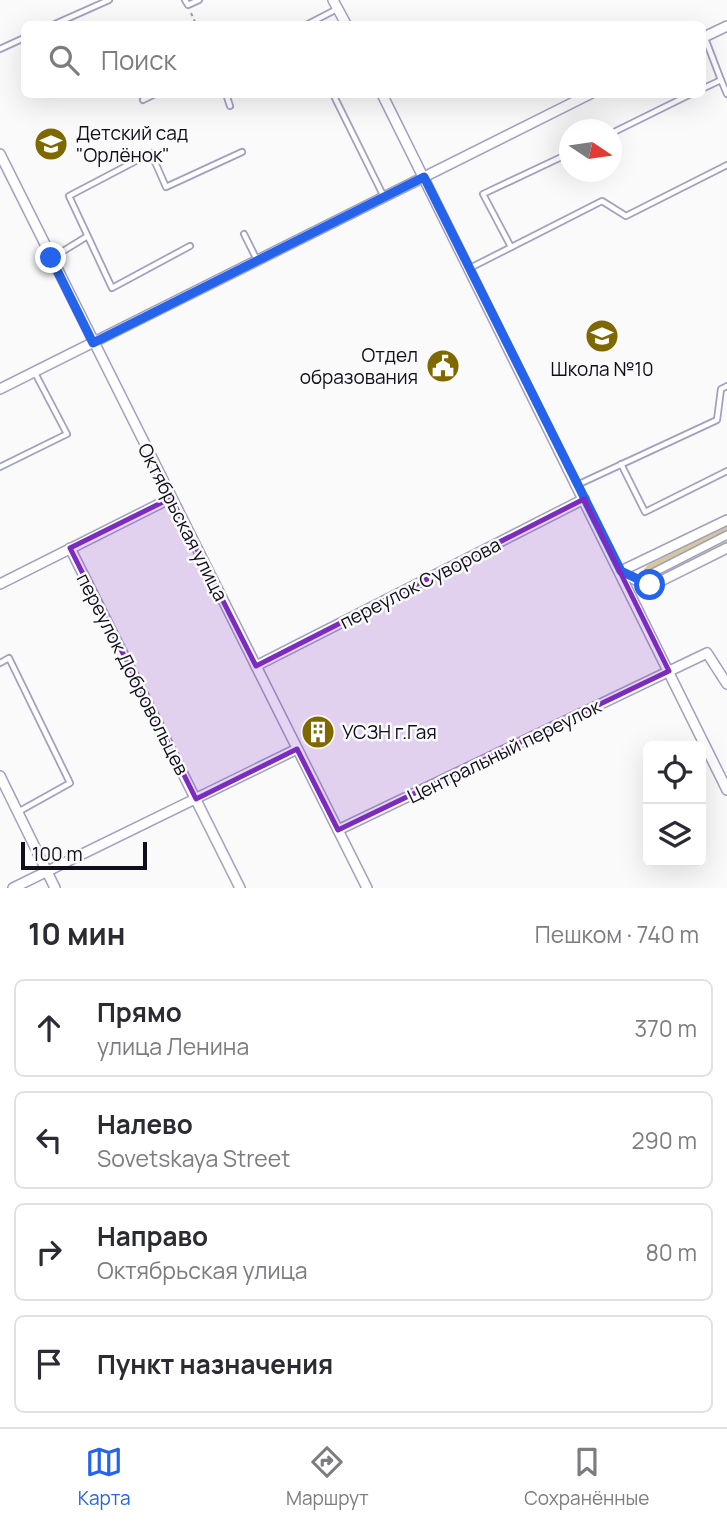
<!DOCTYPE html>
<html lang="ru">
<head>
<meta charset="utf-8">
<style>
	body { margin:0; font-family:Manrope,sans-serif; background:#f7f7f7; color:#2b2b33 }
	.controls { position:absolute; right:21px; bottom:21px; display:grid; overflow:hidden; border-radius:10px; box-shadow:0 7px 28px #0002 }
	.controls button { width:63px; height:63px; display:grid; place-items:center; padding:0; border:0; border-bottom:2px solid #e1e1e2; background:#fff; color:#2b2b33; font:35px sans-serif }
	.compass { position:absolute; left:559px; top:119px; width:63px; height:63px; border-radius:50%; background:#fff; box-shadow:0 7px 28px #0002; rotate:103deg }
	.scale { position:absolute; left:21px; bottom:18px; width:126px; box-sizing:border-box; padding-left:7px; border:4px solid #0f0e1a; border-top:0; font-size:19px; line-height:24px; white-space:nowrap; color:#0f0e1a; -webkit-text-stroke:5px #fafafa; paint-order:stroke }
	.stop { position:absolute; width:21px; height:21px; margin:-16px; border:5px solid #2563eb; border-radius:50%; background:#fff }
	.stop.end { background:#2563eb; border-color:#fff; box-shadow:0 2px 7px #0008 }
	.list { margin:0; padding:0; list-style:none }
	h2 { display:flex; justify-content:space-between; align-items:center; height:91px; margin:0; padding:0 28px; font-size:30px }
	h2 small { font-size:23px; font-weight:400; color:#7c7c81 }
	.list li { display:grid; grid-template-columns:46px 1fr auto; gap:21px; align-items:center; box-sizing:border-box; height:98px; margin:0 14px 14px; padding:0 14px; border:2px solid #e1e1e2; border-radius:10px }
	.list b { display:block; font-size:26px; white-space:nowrap }
	.list p { margin:0; font-size:23px; white-space:nowrap; color:#7c7c81 }
	.list em { font-size:23px; font-style:normal; color:#7c7c81 }
	.icon { flex:none; width:38px; height:38px; fill:none; stroke:currentColor; stroke-width:2; stroke-linecap:round; stroke-linejoin:round }
	.map { position:relative; flex:none; width:727px; height:888px; overflow:hidden }
	.search { position:absolute; background:#fff; box-shadow:0 7px 28px #0002; left:21px; right:21px; top:21px; height:77px; display:flex; align-items:center; gap:18px; box-sizing:border-box; padding:0 24px; border-radius:10px; color:#7c7c81; font-size:26px }
	.sheet { height:539px; background:#fff }
	nav { display:flex; justify-content:space-around; align-items:center; box-sizing:border-box; height:98px; border-top:2px solid #e1e1e2; background:#fff; font-size:19px; color:#7c7c81 }
	nav a { display:grid; justify-items:center; gap:4px }
	nav .on { color:#2563eb }
	.map>svg:first-child { display:block }
	.green { fill:#d6c899 }
	.lines { fill:none; stroke-linecap:round; stroke-linejoin:round }
	.service-casing { stroke:#a1a0c1; stroke-width:8 }
	.pedestrian-casing { stroke:#a1a0c1; stroke-width:10 }
	.minor-casing { stroke:#a1a0c1; stroke-width:12 }
	.path { stroke:#9e9da2; stroke-width:2; stroke-dasharray:3.5 3.5; stroke-linecap:butt }
	.service { stroke:#fff; stroke-width:4.5 }
	.pedestrian { stroke:#fff; stroke-width:7 }
	.minor { stroke:#fff; stroke-width:9 }
	.route { stroke:#2563eb; stroke-width:9 }
	.marked { fill:#7b2cbf; fill-opacity:0.2; stroke:#7b2cbf; stroke-width:5; stroke-linejoin:round }
	.labels { text-anchor:middle; stroke-width:5; stroke-linejoin:round; paint-order:stroke }
	.poi-label { font-size:19px; fill:#0f0e1a; stroke:#fafafa; text-anchor:start }
	.street-label { font-size:19px; fill:#0f0e1a; stroke:#fafafa }
</style>
</head>
<body>
<div class="map">
<svg width="727" height="888" viewBox="0 0 727 888">
	<rect width="100%" height="100%" fill="#fafafa"/>
	<!-- green -->
	<polygon class="green" points="727,525 727,546 657,581 644,577 644,569 648,565"/>
	<g class="lines">
		<defs>
			<g id="service">
				<polyline points="185,0 188,5 199,0"/>
				<polyline points="55,24 109,0"/>
				<polyline points="308,24 337,9"/>
				<polyline points="0,49 24,38"/>
				<polyline points="721,80 727,94"/>
				<polyline points="702,89 721,80 705,38"/>
				<polyline points="226,94 230,106"/>
				<polyline points="333,94 384,197"/>
				<polyline points="143,100 155,94"/>
				<polyline points="612,133 691,94"/>
				<polyline points="244,234 257,260"/>
				<polyline points="190,246 112,288 69,196 151,153 166,187 242,152"/>
				<polyline points="511,247 483,194 570,153"/>
				<polyline points="52,258 86,237"/>
				<polyline points="470,268 602,201 626,216 727,165"/>
				<polyline points="621,464 645,512 727,471"/>
				<polyline points="0,467 67,434 35,373"/>
				<polyline points="577,485 717,420 721,389 727,386"/>
				<polyline points="0,663 9,658 70,783 18,812"/>
			</g>
			<polyline id="pedestrian" points="637,581 727,535"/>
			<g id="minor">
				<polyline points="333,0 346,24"/>
				<polyline points="702,38 727,26"/>
				<polyline points="382,94 727,790"/>
				<polyline points="0,154 367,888"/>
				<polyline points="0,389 590,94"/>
				<polyline points="70,548 240,888"/>
				<polyline points="621,571 727,520"/>
				<polyline points="621,571 637,581 655,584 727,548"/>
				<polyline points="0,584 171,498"/>
				<polyline points="256,666 584,499"/>
				<polyline points="0,776 55,888"/>
				<polyline points="338,830 707,653 727,684"/>
				<polyline points="13,888 297,749"/>
			</g>
		</defs>
		<!-- service casing -->
		<use href="#service" class="service-casing"/>
		<!-- pedestrian casing -->
		<use href="#pedestrian" class="pedestrian-casing"/>
		<!-- minor casing -->
		<use href="#minor" class="minor-casing"/>
		<!-- path -->
		<polyline class="path" points="191,13 196,24"/>
		<!-- service -->
		<use href="#service" class="service"/>
		<!-- pedestrian -->
		<use href="#pedestrian" class="pedestrian"/>
		<!-- minor -->
		<use href="#minor" class="minor"/>
	</g>
	<g class="lines">
		<!-- route -->
		<polyline class="route" points="51,258 93,343 424,177 621,571 650,585"/>
	</g>
	<!-- marked area -->
	<path class="marked" d="M171,498l85,168 328,-167 85,172 -331,159 -41,-81 -101,50 -126,-251z"/>
	<!-- icons -->
	<defs>
		<symbol id="school-disc" viewBox="-11 -11 22 22"><circle r="9.5" fill="#806800" stroke="#fafafa"/><path d="M0-5L7-2L0 1L-7-2ZM-4 1L0 2.5L4 1V4Q0 6-4 4Z" fill="#fff"/></symbol>
		<symbol id="civic-disc" viewBox="-11 -11 22 22"><circle r="9.5" fill="#806800" stroke="#fafafa"/><path d="M-.6-6.5H3V-4.5H.6V-3L4-1V1h2V6H-6V1h2V-1L-.6-3ZM-1.2 2.5V6h2.4V2.5Z" fill="#fff"/></symbol>
		<symbol id="building-disc" viewBox="-11 -11 22 22"><circle r="9.5" fill="#806800" stroke="#fafafa"/><path d="M-4-6H4V6H1V3H-1V6H-4ZM-2.5-4.3h1.7v1.8h-1.7ZM.8-4.3h1.7v1.8H.8ZM-2.5-1h1.7V.8h-1.7ZM.8-1h1.7V.8H.8Z" fill="#fff"/></symbol>
	</defs>
	<g fill-rule="evenodd">
		<use href="#school-disc" x="32" y="125" width="38" height="38"/>
		<use href="#school-disc" x="583" y="317" width="38" height="38"/>
		<use href="#civic-disc" x="424" y="347" width="38" height="38"/>
		<use href="#building-disc" x="299" y="713" width="38" height="38"/>
	</g>
	<g class="labels">
		<!-- poi labels -->
		<g class="poi-label">
			<text x="76" y="140">Детский сад<tspan x="76" dy="22">"Орлёнок"</tspan></text>
			<text x="418" y="362" text-anchor="end">Отдел<tspan x="418" dy="22">образования</tspan></text>
			<text x="602" y="376" text-anchor="middle">Школа №10</text>
			<text x="342" y="739">УСЗН г.Гая</text>
		</g>
		<!-- street labels -->
		<g class="street-label">
			<text transform="translate(183 522) rotate(63)" y="7">Октябрьская улица</text>
			<text transform="translate(420 583) rotate(-27)" y="7">переулок Суворова</text>
			<text transform="translate(133 674) rotate(63)" y="7">переулок Добровольцев</text>
			<text transform="translate(504 751) rotate(-26)" y="7">Центральный переулок</text>
		</g>
	</g>
</svg>
<div class="controls">
<button><svg class="icon" aria-label="locate" viewBox="0 0 24 24"><circle cx="12" cy="12" r="6"/><path d="M12 2v4M12 18v4M2 12h4M18 12h4"/></svg></button>
<button><svg class="icon" aria-label="layers" viewBox="0 0 24 24"><path d="M12 4l9 5-9 5-9-5zM3 14l9 5 9-5"/></svg></button>
</div>
<svg class="compass" viewBox="-18 -18 36 36"><path d="M0-13l5 13h-10z" fill="#e53935"/><path d="M0 13l5-13h-10z" fill="#7c7c81"/></svg>
<div class="scale">100 m</div>
<div class="stop" style="left:650px;top:585px"></div>
<div class="stop end" style="left:51px;top:258px"></div>
<div class="search"><svg class="icon" aria-label="search" viewBox="0 0 24 24"><circle cx="10" cy="10" r="6"/><path d="M15 15l6 6"/></svg>Поиск</div>
</div>
<section class="sheet">
<h2>10 мин<small>Пешком · 740 m</small></h2>
<ul class="list">
<li><svg class="icon" aria-label="ahead" viewBox="0 0 24 24"><path d="M12 20V5M6 11l6-6 6 6"/></svg><div><b>Прямо</b><p>улица Ленина</p></div><em>370 m</em></li>
<li><svg class="icon" aria-label="left" viewBox="0 0 24 24"><path d="M17 20v-9H6M10 6l-5 5 5 5"/></svg><div><b>Налево</b><p>Sovetskaya Street</p></div><em>290 m</em></li>
<li><svg class="icon" aria-label="right" viewBox="0 0 24 24"><path d="M7 20v-9h11M14 6l5 5-5 5"/></svg><div><b>Направо</b><p>Октябрьская улица</p></div><em>80 m</em></li>
<li><svg class="icon" aria-label="arrive" viewBox="0 0 24 24"><path d="M6 21V4h12l-3 4 3 4H6"/></svg><div><b>Пункт назначения</b></div></li>
</ul>
</section>
<nav>
<a class="on"><svg class="icon" aria-label="map" viewBox="0 0 24 24"><path d="M3 6l6-2 6 2 6-2v14l-6 2-6-2-6 2zM9 4v14M15 6v14"/></svg>Карта</a>
<a><svg class="icon" aria-label="directions" viewBox="0 0 24 24"><path d="M12 3l9 9-9 9-9-9zM9 14v-3h6M13 9l2 2-2 2"/></svg>Маршрут</a>
<a><svg class="icon" aria-label="saved" viewBox="0 0 24 24"><path d="M7 4h10v16l-5-4-5 4z"/></svg>Сохранённые</a>
</nav>
</body>
</html>
